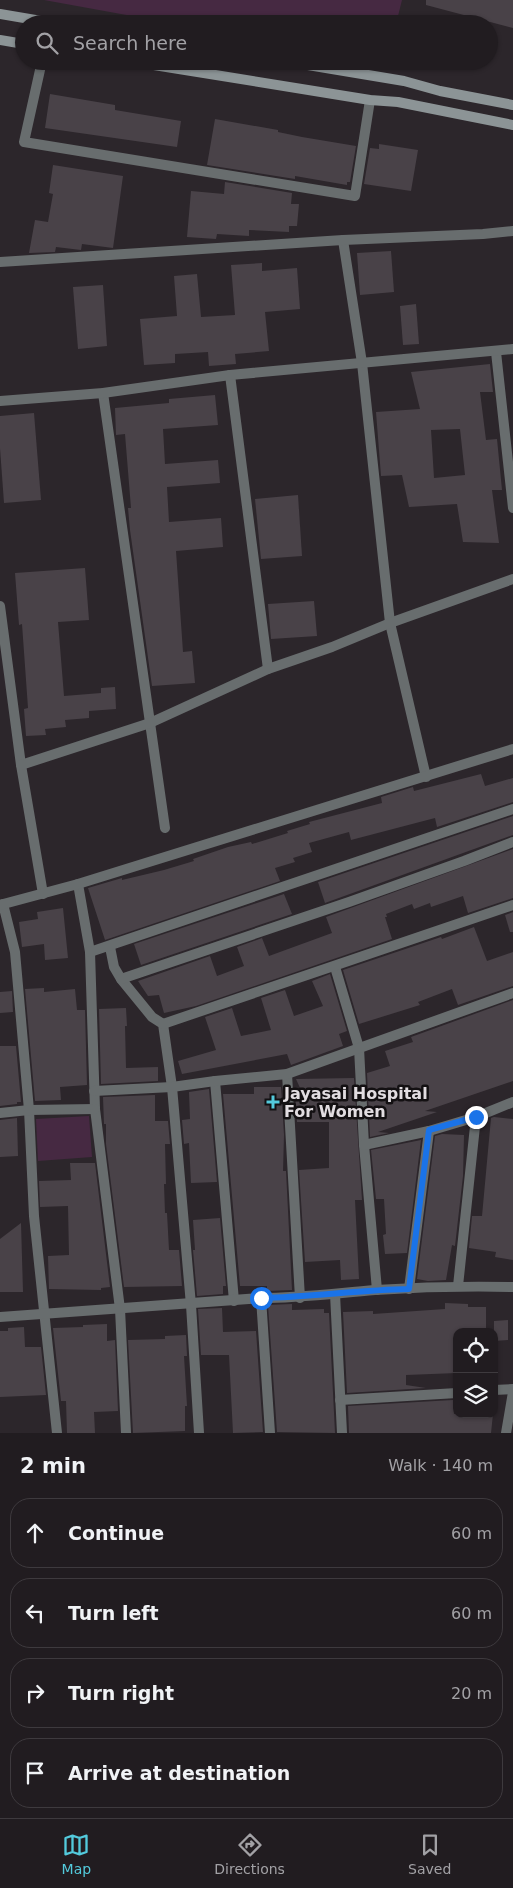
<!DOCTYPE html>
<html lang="en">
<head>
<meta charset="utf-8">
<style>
	body { margin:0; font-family:"DejaVu Sans",sans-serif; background:#2d292d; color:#f1f3f6 }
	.controls { position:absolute; right:15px; bottom:15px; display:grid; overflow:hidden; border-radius:10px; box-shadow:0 1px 4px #0004 }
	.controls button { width:45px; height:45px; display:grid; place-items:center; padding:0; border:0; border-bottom:1px solid #3e3a3e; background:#211c20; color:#f1f3f6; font:25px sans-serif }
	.stop { position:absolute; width:15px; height:15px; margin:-11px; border:4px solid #1a73e8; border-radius:50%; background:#fff }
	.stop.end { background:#1a73e8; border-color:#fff; box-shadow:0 1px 5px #0008 }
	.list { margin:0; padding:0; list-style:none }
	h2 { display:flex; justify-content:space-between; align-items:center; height:65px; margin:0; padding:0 20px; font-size:21px }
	h2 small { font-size:16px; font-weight:400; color:#a2a1a5 }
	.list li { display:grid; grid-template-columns:32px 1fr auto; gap:15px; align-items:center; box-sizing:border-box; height:70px; margin:0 10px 10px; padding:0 10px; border:1px solid #3e3a3e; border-radius:20px }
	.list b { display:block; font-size:19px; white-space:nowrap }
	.list em { font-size:16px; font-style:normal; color:#a2a1a5 }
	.icon { flex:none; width:28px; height:28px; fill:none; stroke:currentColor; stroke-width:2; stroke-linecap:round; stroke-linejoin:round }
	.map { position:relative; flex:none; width:513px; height:1433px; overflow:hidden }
	.search { position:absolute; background:#211c20; box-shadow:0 1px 4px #0004; left:15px; right:15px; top:15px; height:55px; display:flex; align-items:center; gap:12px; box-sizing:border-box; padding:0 18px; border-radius:28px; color:#a2a1a5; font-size:19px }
	.sheet { height:385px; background:#211c20 }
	nav { display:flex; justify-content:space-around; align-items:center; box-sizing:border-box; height:70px; border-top:1px solid #3e3a3e; background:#211c20; font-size:14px; color:#a2a1a5 }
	nav a { display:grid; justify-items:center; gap:2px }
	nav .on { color:#53cadc }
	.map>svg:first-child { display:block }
	.green { fill:#462942 }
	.building { fill:#494248; fill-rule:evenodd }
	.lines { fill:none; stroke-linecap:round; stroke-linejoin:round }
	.street { stroke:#686d6e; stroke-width:10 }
	.secondary { stroke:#8c9496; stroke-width:10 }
	.route { stroke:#1a73e8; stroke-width:6 }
	.poi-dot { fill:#53cadc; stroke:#131012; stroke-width:2 }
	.labels { text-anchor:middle; stroke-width:5; stroke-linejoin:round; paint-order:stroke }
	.poi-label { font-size:16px; font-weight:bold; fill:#e2dde1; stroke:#131012; text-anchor:start }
</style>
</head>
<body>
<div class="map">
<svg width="513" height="1433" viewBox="0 0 513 1433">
	<rect width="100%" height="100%" fill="#2c262b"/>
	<!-- green -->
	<g class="green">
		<polygon points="44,0 402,0 396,24 176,24"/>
		<polygon points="89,1116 92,1157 38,1161 36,1119"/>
	</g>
	<!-- building -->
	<g class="building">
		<polygon points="426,0 513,0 513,28 426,5"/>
		<polygon points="50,94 115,105 115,110 181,121 177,147 45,128"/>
		<polygon points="215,119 278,130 278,132 302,137 356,146 350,182 347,182 347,185 295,176 295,179 207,165"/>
		<polygon points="379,144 418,150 411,191 364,184 370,148 379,149"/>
		<polygon points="53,165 123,176 113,248 82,244 81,250 56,247 55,252 29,253 35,220 48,222 53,194 49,193"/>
		<polygon points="225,182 292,193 291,204 299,204 297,226 289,226 289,232 249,230 249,236 217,234 216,239 187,237 191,191 224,194"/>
		<polygon points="391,251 394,292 360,295 357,253"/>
		<polygon points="262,263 262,271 297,268 300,309 265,312 269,351 235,354 236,364 209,366 208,352 175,354 175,363 144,365 140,319 177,316 174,276 197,274 201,317 235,315 231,265"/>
		<polygon points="103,285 107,346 78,349 73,287"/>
		<polygon points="416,304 419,344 403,345 400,306"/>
		<path d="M490,364l3,28h-13l6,48 11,-1 5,51h-10l7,53 -36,-1 -6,-38 -48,3 -7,-32 -21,1 -5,-64 44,-3 -9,-37zM460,429l5,46 -31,3 -3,-48z"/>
		<polygon points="215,395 218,425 163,429 165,464 218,460 220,483 167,487 169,522 221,518 223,547 176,551 183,652 192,651 195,683 152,686 130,530 128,508 131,508 125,434 116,435 115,408 169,403 169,399"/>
		<polygon points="34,413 41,500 4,503 0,448 0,416"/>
		<polygon points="298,495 302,556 261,559 255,499"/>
		<polygon points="85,568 89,620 58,622 64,696 101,693 101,688 115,687 116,709 89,711 89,718 65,720 66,727 45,729 46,735 26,736 24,709 28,708 22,624 19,625 15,573"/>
		<polygon points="314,601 317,636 271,639 268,604"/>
		<polygon points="481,774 485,786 513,778 513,802 437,827 435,818 351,840 349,832 309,843 312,852 293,858 295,862 275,868 280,881 105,940 88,888 122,878 122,880 164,870 194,861 193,859 228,847 251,842 252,844 288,833 287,831 310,824 309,822 382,803 381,797 413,787 414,791"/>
		<polygon points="513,816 513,835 325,903 318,882"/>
		<polygon points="513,849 513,898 468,913 463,896 431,907 430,903 414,909 412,904 386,914 387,917 385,917 392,939 196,1006 164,1013 159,995 148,996 138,981 210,956 217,976 244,966 237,947 262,938 269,956 332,933 326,917"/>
		<polygon points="284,894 292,914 141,965 134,944"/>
		<polygon points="63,908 68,958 45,960 44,944 22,947 19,922 38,919 37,912"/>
		<polygon points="513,912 513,932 510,932 505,915"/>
		<polygon points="474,927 487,961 513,952 513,986 458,1005 452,989 418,1002 420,1005 359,1024 343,970 441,937 442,939"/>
		<polygon points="330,974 347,1031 339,1034 343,1046 291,1065 287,1054 182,1074 178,1061 216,1050 205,1017 232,1008 241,1036 271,1030 261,998 285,990 294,1016 323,1006 312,981"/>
		<polygon points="44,988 44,992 75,989 77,1010 85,1010 87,1085 60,1087 61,1100 35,1101 25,989"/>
		<polygon points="12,991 13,1012 0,1013 0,992"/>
		<polygon points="513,1000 513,1081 425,1111 437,1112 378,1132 389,1133 370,1137 367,1073 390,1066 385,1051 413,1042 411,1037"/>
		<polygon points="126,1008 127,1026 125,1026 126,1068 158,1067 158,1081 101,1084 99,1009"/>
		<polygon points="0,1046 16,1046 21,1102 17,1102 17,1104 0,1106"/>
		<polygon points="354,1078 362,1200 355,1200 359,1279 341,1280 340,1260 305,1262 299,1170 329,1168 329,1122 297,1122 295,1088 300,1088 296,1079"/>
		<polygon points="254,1087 281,1087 284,1135 283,1171 286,1171 292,1290 267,1291 267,1286 240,1286 223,1094 254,1094"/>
		<polygon points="209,1089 217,1182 191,1183 189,1143 184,1144 182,1120 190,1119 189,1092"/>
		<polygon points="155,1095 155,1121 168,1121 170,1144 165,1144 166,1184 164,1184 165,1213 167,1213 169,1250 179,1250 182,1286 124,1287 106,1144 106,1124 104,1124 103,1097"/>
		<polygon points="494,1117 513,1119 513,1260 495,1257 496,1252 469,1248 472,1216 482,1216 491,1118"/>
		<polygon points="17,1118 18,1156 0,1157 0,1120"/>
		<polygon points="442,1134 464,1135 463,1176 455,1246 452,1245 446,1280 428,1281 417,1279 435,1136"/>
		<polygon points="421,1140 407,1253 385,1254 383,1235 386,1234 384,1199 376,1199 371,1150"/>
		<polygon points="70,1163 95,1163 110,1287 101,1288 101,1290 49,1289 48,1256 69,1255 68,1206 40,1207 39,1181 71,1180"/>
		<polygon points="220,1218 226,1286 223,1286 223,1294 197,1296 193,1250 195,1250 193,1220"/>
		<polygon points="21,1223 23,1292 0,1292 0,1239"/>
		<polygon points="445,1303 468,1304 468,1307 486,1307 486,1332 457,1332 457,1373 406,1375 406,1385 426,1388 347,1393 343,1312 373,1311 373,1314 445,1309"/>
		<polygon points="292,1304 292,1310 324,1309 324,1313 329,1313 335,1433 277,1432 268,1305"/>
		<polygon points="222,1308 223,1332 256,1331 263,1432 233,1433 229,1355 201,1355 198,1309"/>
		<polygon points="508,1320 508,1340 494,1341 494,1321"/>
		<polygon points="107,1324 107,1341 115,1340 118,1411 94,1412 95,1433 67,1433 66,1401 61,1401 53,1328 83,1327 83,1325"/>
		<polygon points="24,1327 25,1347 41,1347 46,1395 0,1397 0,1331 8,1331 8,1328"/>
		<polygon points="186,1335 187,1356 184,1356 187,1406 185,1406 185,1431 133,1433 128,1340 165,1339 165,1336"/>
		<polygon points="453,1400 454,1414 493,1414 491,1433 349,1433 348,1406"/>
	</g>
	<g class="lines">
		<!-- street -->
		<g class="street">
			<polyline points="42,61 24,142 355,196 370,100"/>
			<polyline points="343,240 362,363 390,623 426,777"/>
			<polyline points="0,262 343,240 483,234 513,231"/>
			<polyline points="496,352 513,508"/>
			<polyline points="230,375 268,669"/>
			<polyline points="103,393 165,828"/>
			<polyline points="0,401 103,393 230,375 513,349"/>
			<polyline points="0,606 21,765 43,894"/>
			<polyline points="21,765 150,723 268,669 332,647 390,623 513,579"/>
			<polyline points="78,884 90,952 95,1109 120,1309 126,1433"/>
			<polyline points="3,904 15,952 29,1110 34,1216 57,1433"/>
			<polyline points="0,905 78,884 513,749"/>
			<polyline points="110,947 114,967 121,979 152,1017 163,1024 172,1087 191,1305 199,1433"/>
			<polyline points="90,952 513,809"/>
			<polyline points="335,967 359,1048 364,1145 377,1290"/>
			<polyline points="121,979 349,902 464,861 513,842"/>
			<path d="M163,1024c117,-39 233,-80 350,-119"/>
			<polyline points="287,1074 300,1298"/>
			<polyline points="215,1081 234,1301"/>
			<polyline points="94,1091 172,1087 215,1081 287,1074 513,993"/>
			<polyline points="0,1113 29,1110 95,1109"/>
			<polyline points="364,1145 429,1131 476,1117 513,1102"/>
			<polyline points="458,1286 476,1117"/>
			<polyline points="409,1289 429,1131"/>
			<polyline points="335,1294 342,1433"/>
			<polyline points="261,1298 270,1433"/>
			<path d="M0,1317l261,-19c38,0 76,-5 114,-8 46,-3 92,-4 138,-3"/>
			<polyline points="494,1390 513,1389"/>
			<polyline points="340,1400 457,1393"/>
			<polyline points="506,1433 513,1392"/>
		</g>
		<!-- secondary -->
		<g class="secondary">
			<polyline points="0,14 59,24"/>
			<polyline points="0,40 24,44"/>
			<polyline points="129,61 370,100 398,102 513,125"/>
			<polyline points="284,61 404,81 440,91 513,105"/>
		</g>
	</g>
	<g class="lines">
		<!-- route -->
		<path class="route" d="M261,1298c50,-1 98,-8 148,-9l20,-159 47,-13"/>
	</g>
	<!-- markers -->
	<path class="poi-dot" d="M270.5 1094.5h5v5h5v5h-5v5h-5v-5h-5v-5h5z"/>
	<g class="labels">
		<!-- poi labels -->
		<g class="poi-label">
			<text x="284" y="1099">Jayasai Hospital<tspan x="284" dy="18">For Women</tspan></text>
		</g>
	</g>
</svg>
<div class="controls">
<button><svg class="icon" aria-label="locate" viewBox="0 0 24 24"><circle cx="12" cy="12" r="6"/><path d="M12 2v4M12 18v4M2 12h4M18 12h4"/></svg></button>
<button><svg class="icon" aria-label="layers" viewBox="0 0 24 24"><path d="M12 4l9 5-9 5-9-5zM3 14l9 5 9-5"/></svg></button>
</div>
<div class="stop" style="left:261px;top:1298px"></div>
<div class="stop end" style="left:476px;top:1117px"></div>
<div class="search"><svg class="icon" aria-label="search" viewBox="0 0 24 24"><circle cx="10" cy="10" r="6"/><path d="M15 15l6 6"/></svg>Search here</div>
</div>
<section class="sheet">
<h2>2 min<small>Walk · 140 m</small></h2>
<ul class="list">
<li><svg class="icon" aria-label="ahead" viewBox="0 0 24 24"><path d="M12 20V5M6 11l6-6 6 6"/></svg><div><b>Continue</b></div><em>60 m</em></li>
<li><svg class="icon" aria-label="left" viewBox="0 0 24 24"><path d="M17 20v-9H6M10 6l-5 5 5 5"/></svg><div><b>Turn left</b></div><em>60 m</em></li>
<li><svg class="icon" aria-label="right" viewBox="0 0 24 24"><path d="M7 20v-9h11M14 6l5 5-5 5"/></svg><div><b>Turn right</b></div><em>20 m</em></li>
<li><svg class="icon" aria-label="arrive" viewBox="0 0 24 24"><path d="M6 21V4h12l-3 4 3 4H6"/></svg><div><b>Arrive at destination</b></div></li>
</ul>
</section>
<nav>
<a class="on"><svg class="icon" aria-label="map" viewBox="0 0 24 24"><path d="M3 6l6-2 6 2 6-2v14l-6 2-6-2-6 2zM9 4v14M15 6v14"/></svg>Map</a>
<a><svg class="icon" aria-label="directions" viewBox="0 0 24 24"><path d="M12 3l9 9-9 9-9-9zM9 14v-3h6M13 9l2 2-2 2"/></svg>Directions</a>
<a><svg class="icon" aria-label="saved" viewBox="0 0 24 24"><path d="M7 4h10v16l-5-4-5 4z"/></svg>Saved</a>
</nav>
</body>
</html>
